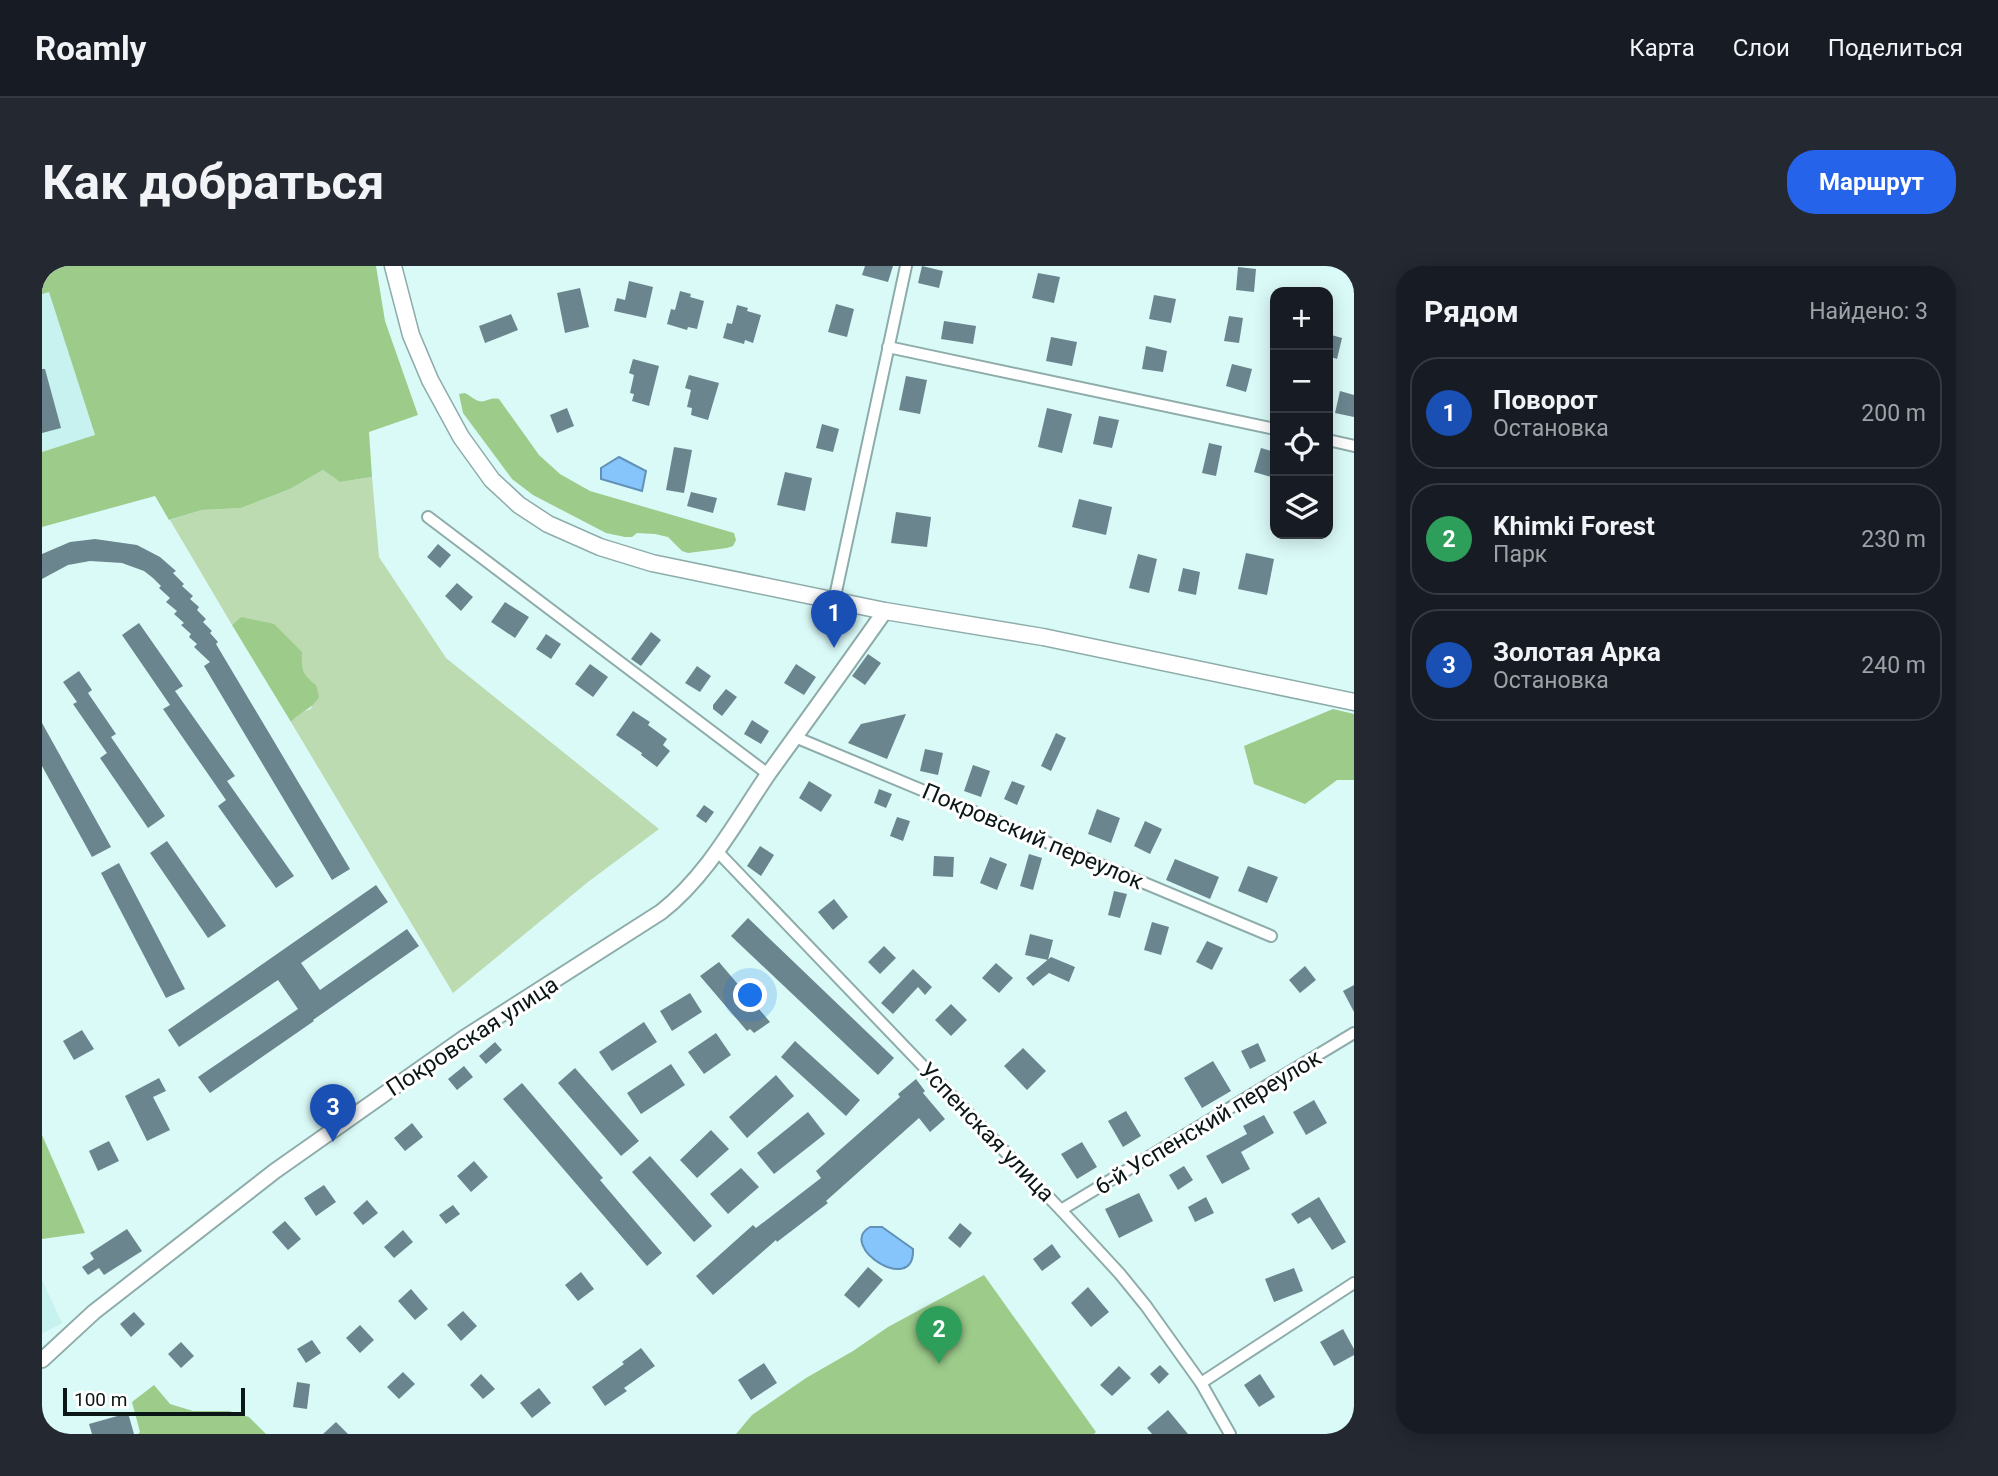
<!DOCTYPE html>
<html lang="ru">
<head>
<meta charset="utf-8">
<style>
	body { margin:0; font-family:Roboto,sans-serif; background:#242831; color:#f1f3f6 }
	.controls { position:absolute; right:21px; top:21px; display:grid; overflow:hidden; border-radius:14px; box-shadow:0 4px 18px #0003 }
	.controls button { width:63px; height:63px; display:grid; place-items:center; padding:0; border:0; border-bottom:2px solid #363941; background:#171b24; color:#f1f3f6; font:35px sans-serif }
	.scale { position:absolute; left:21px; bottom:18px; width:182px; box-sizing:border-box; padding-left:7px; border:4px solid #0b1716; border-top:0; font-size:19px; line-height:24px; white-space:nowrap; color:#0b1716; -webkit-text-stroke:5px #fff; paint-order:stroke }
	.you { position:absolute; left:709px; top:730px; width:24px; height:24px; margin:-18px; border:5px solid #fff; border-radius:50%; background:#1a73e8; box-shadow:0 0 0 10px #1a73e833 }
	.badge { display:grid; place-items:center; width:46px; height:46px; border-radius:50%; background:#2563eb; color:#fff; font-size:23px; font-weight:700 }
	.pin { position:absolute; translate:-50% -58px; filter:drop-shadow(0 2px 4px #0008) }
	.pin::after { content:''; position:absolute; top:37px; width:24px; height:21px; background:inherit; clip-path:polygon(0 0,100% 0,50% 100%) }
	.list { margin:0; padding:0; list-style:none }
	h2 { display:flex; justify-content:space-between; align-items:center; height:91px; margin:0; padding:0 28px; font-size:30px }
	h2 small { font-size:23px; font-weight:400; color:#9ea1a6 }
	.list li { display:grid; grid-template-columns:46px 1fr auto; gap:21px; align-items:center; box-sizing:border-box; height:112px; margin:0 14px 14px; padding:0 14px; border:2px solid #363941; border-radius:28px }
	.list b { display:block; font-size:26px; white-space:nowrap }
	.list p { margin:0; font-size:23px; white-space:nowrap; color:#9ea1a6 }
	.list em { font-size:23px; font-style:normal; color:#9ea1a6 }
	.icon { flex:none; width:38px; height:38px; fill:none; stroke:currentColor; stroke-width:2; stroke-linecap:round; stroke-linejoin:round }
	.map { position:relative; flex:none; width:1312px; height:1168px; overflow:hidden; border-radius:28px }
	header { display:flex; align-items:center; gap:42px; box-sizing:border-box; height:98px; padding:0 35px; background:#171b24; border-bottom:2px solid #363941 }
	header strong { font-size:33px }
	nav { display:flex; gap:38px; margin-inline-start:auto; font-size:24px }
	.intro { display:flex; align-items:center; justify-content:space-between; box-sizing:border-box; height:168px; padding:0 42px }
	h1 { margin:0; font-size:49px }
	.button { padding:18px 32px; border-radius:28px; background:#2563eb; color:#fff; font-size:24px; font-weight:700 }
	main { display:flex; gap:42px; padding:0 42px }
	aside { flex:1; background:#171b24; border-radius:28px; box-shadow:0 4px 18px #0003 }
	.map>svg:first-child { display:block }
	.built { fill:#c7f2ef }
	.green { fill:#bcdbb1 }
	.forest { fill:#9ccb8a }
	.water { fill:#86c5fc; stroke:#6191b7; stroke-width:2 }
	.building { fill:#6a858e }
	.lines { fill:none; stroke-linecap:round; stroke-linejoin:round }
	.minor-casing { stroke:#8dacaa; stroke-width:14 }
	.tertiary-casing { stroke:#8dacaa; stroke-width:18 }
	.secondary-casing { stroke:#8dacaa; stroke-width:19 }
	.minor { stroke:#fff; stroke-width:10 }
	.tertiary { stroke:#fff; stroke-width:14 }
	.secondary { stroke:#fff; stroke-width:16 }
	.labels { text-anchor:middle; stroke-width:6; stroke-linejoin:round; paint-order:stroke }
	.street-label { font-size:23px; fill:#0b1716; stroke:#fff }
</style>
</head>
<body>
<header>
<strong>Roamly</strong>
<nav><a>Карта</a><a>Слои</a><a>Поделиться</a></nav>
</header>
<div class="intro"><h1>Как добраться</h1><a class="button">Маршрут</a></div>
<main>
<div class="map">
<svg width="1312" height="1168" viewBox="0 0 1312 1168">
	<rect width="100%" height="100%" fill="#dafaf8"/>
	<!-- built -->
	<g class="built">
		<polygon points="7,25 53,170 0,186 0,28"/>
		<polygon points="0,1014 20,1057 0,1068"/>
	</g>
	<!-- green -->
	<polygon class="green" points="281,204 298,216 330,211 337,291 404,392 617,563 546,616 411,727 249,456 257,447 269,443 274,419 263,412 259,400 199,351 190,359 128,254 160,244 199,242 248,223"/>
	<!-- forest -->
	<g class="forest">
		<polygon points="0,0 334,0 343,55 376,149 327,166 330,211 298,216 281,204 248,223 199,242 160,244 127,254 113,230 0,261 0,186 53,169 7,26 0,28"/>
		<path d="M423,127c5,2 9,7 14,8 6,2 10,-4 20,-2l40,56 21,19 30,17 144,42 2,7 -3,6 -6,2 -39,5 -6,-2 -14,-14 -13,-3 -18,-1 -5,4h-7l-19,-4 -73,-38 -21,-16 -49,-66 -4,-19z"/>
		<path d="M199,351l33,7 28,28c-1,17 0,23 14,33l3,12c-9,14 -17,13 -28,25l-59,-97z"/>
		<polygon points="1291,443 1312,448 1312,514 1295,514 1263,538 1212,518 1202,480"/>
		<polygon points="0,869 43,967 0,973"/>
		<polygon points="942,1009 1054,1166 1052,1168 694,1168 710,1149 764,1112 811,1085 846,1061"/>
		<polygon points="112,1119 128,1138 151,1145 187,1145 207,1151 224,1168 96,1168 98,1166 90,1136"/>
	</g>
	<!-- water -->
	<g class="water">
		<polygon points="577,191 604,205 600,225 559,213 559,202"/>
		<path d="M828,961h12l31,22c2,48 -77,-3 -43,-22z"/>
	</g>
	<!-- building -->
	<g class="building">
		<polygon points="823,0 851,0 846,16 820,9"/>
		<polygon points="880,0 901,5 897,22 876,17"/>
		<polygon points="1196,1 1214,3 1212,26 1194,24"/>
		<polygon points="996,7 1018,11 1012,37 990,32"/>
		<polygon points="587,15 611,21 604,52 572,45 575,32 583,34"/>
		<polygon points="538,22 547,61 523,67 515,27"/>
		<polygon points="638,25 649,28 648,31 662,35 655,63 646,61 645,64 625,58 629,43 633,44"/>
		<polygon points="1112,29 1134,33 1129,57 1107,53"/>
		<polygon points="794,38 812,43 805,71 786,66"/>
		<polygon points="695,39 706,42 705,45 719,49 711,77 703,74 702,78 681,72 685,57 690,58"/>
		<polygon points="469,48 476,64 443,77 437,60"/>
		<polygon points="1187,50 1201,52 1197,77 1182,75"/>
		<polygon points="902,55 934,60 931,78 899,73"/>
		<polygon points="1286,68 1300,72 1295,93 1286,90"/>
		<polygon points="1009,71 1035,76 1030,100 1004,95"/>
		<polygon points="1104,80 1125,85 1121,106 1100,103"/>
		<polygon points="591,93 617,100 607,140 590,135 592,128 588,127 592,109 587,107"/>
		<polygon points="1190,98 1210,103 1204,126 1184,120"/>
		<polygon points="0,103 3,103 19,162 0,167"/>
		<polygon points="647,109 677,117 666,154 649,149 650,142 645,141 649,124 643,122"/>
		<polygon points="864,110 885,114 878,148 857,144"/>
		<polygon points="1298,125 1312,129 1312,151 1293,147"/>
		<polygon points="525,142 532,160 515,167 508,149"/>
		<polygon points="1005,142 1030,148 1020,187 996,181"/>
		<polygon points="1057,150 1077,154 1070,182 1051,178"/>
		<polygon points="780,158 797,163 791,186 774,182"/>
		<polygon points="1167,177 1180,180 1174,210 1160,207"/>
		<polygon points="632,181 650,184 642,227 624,224"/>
		<polygon points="1219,182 1233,186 1233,212 1212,206"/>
		<polygon points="743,206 770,212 763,245 735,239"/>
		<polygon points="649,226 675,232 671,247 645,240"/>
		<polygon points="1037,233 1070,241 1064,269 1030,261"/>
		<polygon points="854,246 889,251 885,281 849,277"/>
		<polygon points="53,273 95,279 118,291 134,305 131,307 142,318 140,320 151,330 148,333 157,341 155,344 164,353 161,356 170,365 168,367 176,376 174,378 308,603 290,614 162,400 168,396 152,381 155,378 147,371 149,368 139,359 142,357 132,348 135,345 124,336 128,332 117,322 119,320 111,312 102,305 80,297 48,295 26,299 0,313 0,288 28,276"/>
		<polygon points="396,278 409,289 398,302 385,291"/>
		<polygon points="1204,287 1232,293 1225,329 1196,323"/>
		<polygon points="1096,288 1115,293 1107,327 1087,322"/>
		<polygon points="1141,302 1158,306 1154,329 1136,325"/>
		<polygon points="415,317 431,331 419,345 403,330"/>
		<polygon points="463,336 487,351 473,372 449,356"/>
		<polygon points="97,357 141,420 133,425 193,510 185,515 252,610 234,622 176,540 184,534 121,443 128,439 80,369"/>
		<polygon points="609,366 619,374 599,400 589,393"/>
		<polygon points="504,368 519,378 509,393 494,383"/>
		<polygon points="826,388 839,397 823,419 810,410"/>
		<polygon points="548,398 566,411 551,431 533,418"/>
		<polygon points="754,398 774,411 762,429 742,417"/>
		<polygon points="655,400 669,410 658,426 643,417"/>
		<polygon points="37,405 50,424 46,427 74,468 69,471 123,550 106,562 58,492 65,487 31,438 35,436 21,416"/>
		<polygon points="684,423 695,431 680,450 671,443 671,439"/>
		<polygon points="591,445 608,456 606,459 625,473 621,479 628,485 615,501 599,489 600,487 574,469"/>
		<polygon points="864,448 845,493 806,477 819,458"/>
		<polygon points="710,454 727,465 719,478 702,468"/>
		<polygon points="0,457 69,581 50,591 0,500"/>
		<polygon points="1014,467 1024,472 1009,505 999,500"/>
		<polygon points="883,483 901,487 896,509 878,505"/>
		<polygon points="931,499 948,505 939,531 922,525"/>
		<polygon points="767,515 790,529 779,546 757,532"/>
		<polygon points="970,515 983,520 975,539 962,533"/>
		<polygon points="837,523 850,528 844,542 832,537"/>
		<polygon points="662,539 672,546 664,557 654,550"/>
		<polygon points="1055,543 1078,552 1069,577 1046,568"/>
		<polygon points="855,551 868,555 861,575 848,570"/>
		<polygon points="1103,555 1120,563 1108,588 1092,580"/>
		<polygon points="125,575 184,660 166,672 108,587"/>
		<polygon points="718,580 732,589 719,610 705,600"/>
		<polygon points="987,588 1000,592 991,624 978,620"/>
		<polygon points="892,590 912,591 911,611 891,610"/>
		<polygon points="948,591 965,598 955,624 938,617"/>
		<polygon points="1133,593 1177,611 1168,633 1124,614"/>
		<polygon points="77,597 143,723 124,732 59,607"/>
		<polygon points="1206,600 1236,611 1225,637 1196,625"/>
		<polygon points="334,619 346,636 259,697 278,724 365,663 377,680 271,754 272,755 168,827 156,811 256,743 236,714 137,781 126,764"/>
		<polygon points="1072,625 1085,628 1078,652 1066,649"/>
		<polygon points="792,633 806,651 791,664 776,646"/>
		<polygon points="706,652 852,792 836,809 689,670"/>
		<polygon points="1110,656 1127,661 1119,689 1102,684"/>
		<polygon points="988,668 1011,674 1006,694 983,689"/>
		<polygon points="1165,675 1181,682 1170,704 1154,696"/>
		<polygon points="842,680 854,692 838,708 826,696"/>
		<polygon points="1009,691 1033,701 1027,716 1007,707 991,720 984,712"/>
		<polygon points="677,696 728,756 712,767 708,763 705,765 658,710"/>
		<polygon points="954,697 971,712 957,727 940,712"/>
		<polygon points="1263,700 1274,714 1258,727 1247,714"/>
		<polygon points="871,703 890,721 883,729 876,721 851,748 839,737"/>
		<polygon points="1312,719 1312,746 1301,725"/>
		<polygon points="648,727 660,746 630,765 618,745"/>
		<polygon points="909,738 925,754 909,770 893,754"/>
		<polygon points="602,756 615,776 570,805 557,786"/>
		<polygon points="40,764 52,783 32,794 21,775"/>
		<polygon points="674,767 689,789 662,808 646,786"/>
		<polygon points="753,775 818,834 804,850 739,791"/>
		<polygon points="453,776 460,784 444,798 437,790"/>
		<polygon points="1216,777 1224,795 1208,803 1199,785"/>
		<polygon points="981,782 1004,805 985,824 962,800"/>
		<polygon points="1171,795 1189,825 1160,842 1142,812"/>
		<polygon points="629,798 643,819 599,848 585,827"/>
		<polygon points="422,800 431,811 415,824 406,813"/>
		<polygon points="533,802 597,875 579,890 516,817"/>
		<polygon points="734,809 752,830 705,872 687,851"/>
		<polygon points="117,812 124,825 111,831 128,864 105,875 83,830"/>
		<polygon points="874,813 883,825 881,827 903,853 888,866 877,852 784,935 786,937 735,976 734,974 671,1029 654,1010 711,959 714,962 779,912 774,905 858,831 856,828"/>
		<polygon points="480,817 561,912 558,914 620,987 605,1000 461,833"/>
		<polygon points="1272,834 1285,857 1264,869 1251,846"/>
		<polygon points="1084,845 1099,870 1081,881 1066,855"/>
		<polygon points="766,846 783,868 732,908 715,887"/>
		<polygon points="1222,849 1232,867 1199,886 1208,903 1180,918 1164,890 1205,868 1201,860"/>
		<polygon points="370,857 381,871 363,885 352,872"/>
		<polygon points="669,864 687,883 655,912 638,894"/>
		<polygon points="67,875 77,895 56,905 47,885"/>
		<polygon points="1040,876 1055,901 1035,913 1019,888"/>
		<polygon points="608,890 670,960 652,976 590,906"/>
		<polygon points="432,895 446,911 429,926 415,910"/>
		<polygon points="1142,900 1151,914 1136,924 1127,909"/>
		<polygon points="699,902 717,921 686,948 668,928"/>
		<polygon points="282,919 294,936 274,950 262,932"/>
		<polygon points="1097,927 1111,955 1077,972 1063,943"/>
		<polygon points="1164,931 1172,947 1153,956 1146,941"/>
		<polygon points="1277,931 1304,976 1290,984 1268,951 1256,958 1249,948"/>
		<polygon points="325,934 336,947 321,959 311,947"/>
		<polygon points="411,939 418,948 404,958 397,949"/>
		<polygon points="243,955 259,973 246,984 230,966"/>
		<polygon points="918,957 930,967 918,982 906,972"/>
		<polygon points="85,963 100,985 62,1009 57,1002 46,1009 40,1001 52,993 48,987"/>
		<polygon points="361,964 371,976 352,992 342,981"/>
		<polygon points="1010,978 1019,991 1000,1005 991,993"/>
		<polygon points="826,1001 841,1014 817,1042 802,1029"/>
		<polygon points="1252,1002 1261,1025 1232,1036 1223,1013"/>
		<polygon points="539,1006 552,1023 536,1035 523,1019"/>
		<polygon points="1046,1021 1067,1046 1049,1061 1029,1037"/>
		<polygon points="369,1023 386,1043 373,1054 356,1035"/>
		<polygon points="421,1045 435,1060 419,1075 405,1059"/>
		<polygon points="92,1046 103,1058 89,1071 78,1058"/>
		<polygon points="318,1059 332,1074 318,1087 304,1072"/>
		<polygon points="1301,1063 1312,1083 1312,1089 1292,1100 1278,1076"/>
		<polygon points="270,1074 279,1087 264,1097 255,1083"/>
		<polygon points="139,1076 152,1090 139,1102 126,1088"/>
		<polygon points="599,1082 613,1100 582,1122 585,1125 563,1140 550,1121 582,1098 580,1096"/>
		<polygon points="722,1097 735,1117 709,1134 696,1114"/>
		<polygon points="1118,1099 1127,1108 1117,1118 1108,1108"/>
		<polygon points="1077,1100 1089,1112 1070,1130 1058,1119"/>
		<polygon points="361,1106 373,1118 357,1133 345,1121"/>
		<polygon points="439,1108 453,1123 441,1133 428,1119"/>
		<polygon points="1218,1108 1233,1131 1217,1141 1202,1119"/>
		<polygon points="255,1116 268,1118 265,1143 251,1141"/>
		<polygon points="497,1122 509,1137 490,1152 478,1137"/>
		<polygon points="1126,1144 1146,1168 1110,1168 1105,1162"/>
		<polygon points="86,1147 92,1168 50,1168 47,1158"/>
		<polygon points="294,1156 306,1168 281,1168"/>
	</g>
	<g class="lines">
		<defs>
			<g id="minor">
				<polyline points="846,81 1233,163"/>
				<polyline points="1286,174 1312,180"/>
				<polyline points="386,251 726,508"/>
				<polyline points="792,335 864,0"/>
				<polyline points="753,471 1229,670"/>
				<polyline points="675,585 1019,944 1078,1008 1104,1040 1159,1117 1188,1168"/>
				<polyline points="1019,944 1312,767"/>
				<polyline points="1159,1117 1312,1017"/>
			</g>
			<path id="tertiary" d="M0,1094l52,-48 181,-141 189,-133 197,-126c47,-37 75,-91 108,-139 39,-54 78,-108 116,-162"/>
			<polyline id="secondary" points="351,0 369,69 388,114 419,171 450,214 477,239 506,258 558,281 610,297 843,345 1001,371 1312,436"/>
		</defs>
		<!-- minor casing -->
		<use href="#minor" class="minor-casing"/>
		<!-- tertiary casing -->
		<use href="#tertiary" class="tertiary-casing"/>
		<!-- secondary casing -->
		<use href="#secondary" class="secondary-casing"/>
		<!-- minor -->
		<use href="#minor" class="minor"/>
		<!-- tertiary -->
		<use href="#tertiary" class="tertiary"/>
		<!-- secondary -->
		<use href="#secondary" class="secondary"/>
	</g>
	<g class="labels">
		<!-- street labels -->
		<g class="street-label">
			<text transform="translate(991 570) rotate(23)" y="8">Покровский переулок</text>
			<text transform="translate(430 770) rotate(-33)" y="8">Покровская улица</text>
			<text transform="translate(1166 856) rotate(-31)" y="8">6-й Успенский переулок</text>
			<text transform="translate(945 866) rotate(46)" y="8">Успенская улица</text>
		</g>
	</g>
</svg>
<div class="controls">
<button>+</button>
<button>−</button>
<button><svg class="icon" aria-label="locate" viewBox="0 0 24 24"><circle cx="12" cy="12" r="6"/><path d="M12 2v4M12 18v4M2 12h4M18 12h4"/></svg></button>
<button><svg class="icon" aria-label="layers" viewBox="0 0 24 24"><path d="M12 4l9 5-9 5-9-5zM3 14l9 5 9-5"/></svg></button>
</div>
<div class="scale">100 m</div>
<div class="you"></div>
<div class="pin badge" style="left:792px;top:382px;background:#1a4fb4">1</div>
<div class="pin badge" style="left:897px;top:1098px;background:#2e9e5b">2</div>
<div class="pin badge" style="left:291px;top:876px;background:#1a4fb4">3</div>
</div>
<aside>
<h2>Рядом<small>Найдено: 3</small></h2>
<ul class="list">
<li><span class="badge" style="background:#1a4fb4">1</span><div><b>Поворот</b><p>Остановка</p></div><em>200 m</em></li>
<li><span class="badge" style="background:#2e9e5b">2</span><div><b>Khimki Forest</b><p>Парк</p></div><em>230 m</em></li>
<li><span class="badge" style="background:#1a4fb4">3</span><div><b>Золотая Арка</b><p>Остановка</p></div><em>240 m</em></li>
</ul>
</aside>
</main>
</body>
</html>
